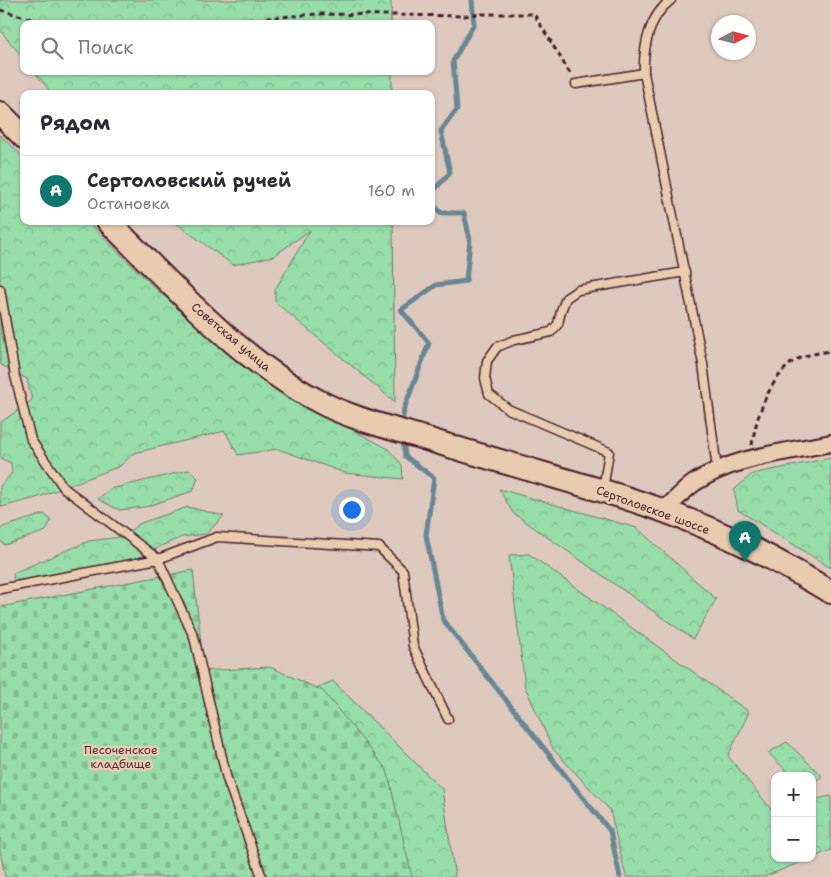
<!DOCTYPE html>
<html lang="ru">
<head>
<meta charset="utf-8">
<style>
	body { margin:0; font-family:"Shantell Sans",sans-serif; background:#f7f7f7; color:#2b2b33 }
	.controls { position:absolute; right:15px; bottom:15px; display:grid; overflow:hidden; border-radius:10px; box-shadow:0 1px 4px #0004 }
	.controls button { width:45px; height:45px; display:grid; place-items:center; padding:0; border:0; border-bottom:1px solid #e1e1e2; background:#fff; color:#2b2b33; font:25px sans-serif }
	.compass { position:absolute; left:711px; top:15px; width:45px; height:45px; border-radius:50%; background:#fff; box-shadow:0 1px 4px #0004; rotate:84deg }
	.you { position:absolute; left:351px; top:509px; width:18px; height:18px; margin:-12px; border:4px solid #fff; border-radius:50%; background:#1a73e8; box-shadow:0 0 0 8px #1a73e833 }
	.badge { display:grid; place-items:center; width:32px; height:32px; border-radius:50%; background:#0f766e; color:#fff; font-size:16px; font-weight:700 }
	.pin { position:absolute; translate:-50% -41px; filter:drop-shadow(0 1px 2px #0008) }
	.pin::after { content:''; position:absolute; top:26px; width:18px; height:15px; background:inherit; clip-path:polygon(0 0,100% 0,50% 100%) }
	.list { margin:0; padding:0; list-style:none }
	h2 { display:flex; justify-content:space-between; align-items:center; height:65px; margin:0; padding:0 20px; font-size:21px }
	h2 small { font-size:16px; font-weight:400; color:#7c7c81 }
	.list li { display:grid; grid-template-columns:32px 1fr auto; gap:15px; align-items:center; box-sizing:border-box; height:70px; padding:0 20px; border-top:1px solid #e1e1e2 }
	.list b { display:block; font-size:19px; white-space:nowrap }
	.list p { margin:0; font-size:16px; white-space:nowrap; color:#7c7c81 }
	.list em { font-size:16px; font-style:normal; color:#7c7c81 }
	.icon { flex:none; width:28px; height:28px; fill:none; stroke:currentColor; stroke-width:2; stroke-linecap:round; stroke-linejoin:round }
	.map { position:relative; flex:none; width:831px; height:877px; overflow:hidden }
	.search { position:absolute; background:#fff; box-shadow:0 1px 4px #0004; left:20px; top:20px; width:415px; height:55px; display:flex; align-items:center; gap:12px; box-sizing:border-box; padding:0 18px; border-radius:10px; color:#7c7c81; font-size:19px }
	.panel { position:absolute; background:#fff; box-shadow:0 1px 4px #0004; left:20px; top:90px; width:415px; height:135px; border-radius:10px }
	.map>svg:first-child { display:block }
	.forest { fill:url(#forest-crowns); stroke:#707e6a }
	.cemetery { fill:url(#cemetery-stones); stroke:#707e6a }
	.lines { fill:none; stroke-linecap:round; stroke-linejoin:round }
	.stream { stroke:#698694; stroke-width:5 }
	.lane-casing { stroke:#4a1f2b; stroke-width:11 }
	.street-casing { stroke:#4a1f2b; stroke-width:20 }
	.secondary-casing { stroke:#4a1f2b; stroke-width:26 }
	.path { stroke:#4a1f2b; stroke-width:3; stroke-dasharray:5 4; stroke-linecap:butt }
	.lane { stroke:#e9cbb0; stroke-width:8 }
	.street { stroke:#e9cbb0; stroke-width:16 }
	.secondary { stroke:#e9cbb0; stroke-width:22 }
	.labels { text-anchor:middle; stroke-width:5; stroke-linejoin:round; paint-order:stroke }
	.street-label { font-size:12px; fill:#4a1f2b; stroke:#e9cbb0 }
	.park-label { font-size:12px; fill:#523238; stroke:#e9cbb0 }
</style>
</head>
<body>
<div class="map">
<svg width="831" height="877" viewBox="0 0 831 877">
	<defs>
		<pattern id="forest-crowns" width="20" height="18" patternUnits="userSpaceOnUse" patternTransform="scale(1.25)"><rect width="20" height="18" fill="#96ddaa"/><path d="M2 6a3 3 0 1 1 6 0M12 15a3 3 0 1 1 6 0" fill="none" stroke="#83bd92"/></pattern>
		<pattern id="cemetery-stones" width="16" height="16" patternUnits="userSpaceOnUse" patternTransform="scale(1.25)"><rect width="16" height="16" fill="#96ddaa"/><path d="M2 7V4a2 2 0 0 1 4 0v3zM10 15v-3a2 2 0 0 1 4 0v3z" fill="#83bd92"/></pattern>
	</defs>
	<rect width="100%" height="100%" fill="#ddc9bd"/>
	<filter id="ink" filterUnits="userSpaceOnUse"><feTurbulence type="fractalNoise" baseFrequency=".02" numOctaves="2"/><feDisplacementMap in="SourceGraphic" scale="10" xChannelSelector="R" yChannelSelector="G"/><feConvolveMatrix kernelMatrix="1 2 1 2 8 2 1 2 1" color-interpolation-filters="sRGB"/></filter>
	<g filter="url(#ink)">
		<!-- forest -->
		<g class="forest">
			<polygon points="0,0 391,0 391,24 24,24 24,59 0,30"/>
			<polygon points="34,71 392,71 392,94 52,94"/>
			<polygon points="0,135 24,158 24,221 87,221 158,291 295,400 387,448 402,465 403,479 345,473 278,449 238,455 225,431 134,453 120,466 36,498 2,507 0,500 0,486 12,473 11,463 0,458 0,423 32,400 27,379 0,364"/>
			<polygon points="173,221 393,221 395,402 275,302 275,290 310,230 274,256 233,265"/>
			<polygon points="831,458 831,568 738,510 734,490 752,474"/>
			<polygon points="189,470 198,478 193,491 145,507 119,510 98,499 110,489"/>
			<polygon points="499,489 637,528 716,599 693,639 513,513"/>
			<polygon points="188,507 224,516 206,534 182,537 161,546 136,562 78,577 14,582 13,573 89,541 121,537 141,523"/>
			<polygon points="44,514 51,520 46,531 5,545 0,541 0,531 3,527"/>
			<polygon points="529,554 749,712 728,756 771,809 775,808 775,858 811,858 764,877 626,877 610,810 553,749 525,687 509,555"/>
			<polygon points="333,681 442,789 455,877 328,877 259,712"/>
			<polygon points="787,742 822,776 812,784 812,776 792,776 768,753"/>
			<polygon points="831,796 831,850 812,858 812,800"/>
		</g>
		<!-- cemetery -->
		<polygon class="cemetery" points="193,570 204,671 270,667 323,691 387,770 412,877 5,877 0,850 0,607"/>
		<g class="lines">
			<!-- stream -->
			<g class="stream">
				<polyline points="431,193 450,173 441,131 457,109 453,61 474,24 472,0"/>
				<polyline points="402,425 404,409 429,343 401,310 436,285 466,281 470,240 464,213 441,213 431,202"/>
				<polyline points="403,439 405,456 434,478 426,535 443,620 576,789 610,831 620,877"/>
			</g>
			<defs>
				<g id="lane">
					<path d="M671,0c-22,16 -28,47 -27,73l59,291 14,105"/>
					<polyline points="576,84 644,73"/>
					<polyline points="0,289 15,376 31,440 64,488 158,559 194,637 227,779 262,877"/>
					<polyline points="603,489 609,452 508,409 489,394 485,378 487,361 497,347 514,340 551,332 558,324 561,311 566,298 578,290 685,272"/>
					<polyline points="0,589 158,559 217,537 379,547 403,571 413,646 448,719"/>
				</g>
				<path id="street" d="M663,512c10,-10 20,-21 31,-29 38,-26 93,-31 137,-40"/>
				<g id="secondary">
					<polyline points="0,113 24,137"/>
					<path d="M108,221c65,65 136,144 218,184 29,14 61,22 91,31 60,19 122,36 183,54 51,15 103,34 151,58 27,13 54,29 80,44"/>
				</g>
			</defs>
			<!-- lane casing -->
			<use href="#lane" class="lane-casing"/>
			<!-- street casing -->
			<use href="#street" class="street-casing"/>
			<!-- secondary casing -->
			<use href="#secondary" class="secondary-casing"/>
			<!-- path -->
			<g class="path">
				<polyline points="0,10 51,24"/>
				<polyline points="194,24 318,14 464,16 482,14 534,14 571,75"/>
				<path d="M752,445c4,-28 16,-62 38,-81 10,-9 28,-11 41,-13"/>
			</g>
			<!-- lane -->
			<use href="#lane" class="lane"/>
			<!-- street -->
			<use href="#street" class="street"/>
			<!-- secondary -->
			<use href="#secondary" class="secondary"/>
		</g>
	</g>
	<g class="labels">
		<!-- street labels -->
		<g class="street-label">
			<text transform="translate(231 337) rotate(40)" y="4">Советская улица</text>
			<text transform="translate(653 510) rotate(20)" y="4">Сертоловское шоссе</text>
		</g>
		<!-- park labels -->
		<g class="park-label">
			<text x="121" y="754">Песоченское<tspan x="121" dy="14">кладбище</tspan></text>
		</g>
	</g>
</svg>
<div class="controls">
<button>+</button>
<button>−</button>
</div>
<svg class="compass" viewBox="-18 -18 36 36"><path d="M0-13l5 13h-10z" fill="#e53935"/><path d="M0 13l5-13h-10z" fill="#7c7c81"/></svg>
<div class="you"></div>
<div class="pin badge" style="left:745px;top:562px">A</div>
<div class="search"><svg class="icon" aria-label="search" viewBox="0 0 24 24"><circle cx="10" cy="10" r="6"/><path d="M15 15l6 6"/></svg>Поиск</div>
<section class="panel">
<h2>Рядом<small></small></h2>
<ul class="list">
<li><span class="badge">A</span><div><b>Сертоловский ручей</b><p>Остановка</p></div><em>160 m</em></li>
</ul>
</section>
</div>
</body>
</html>
